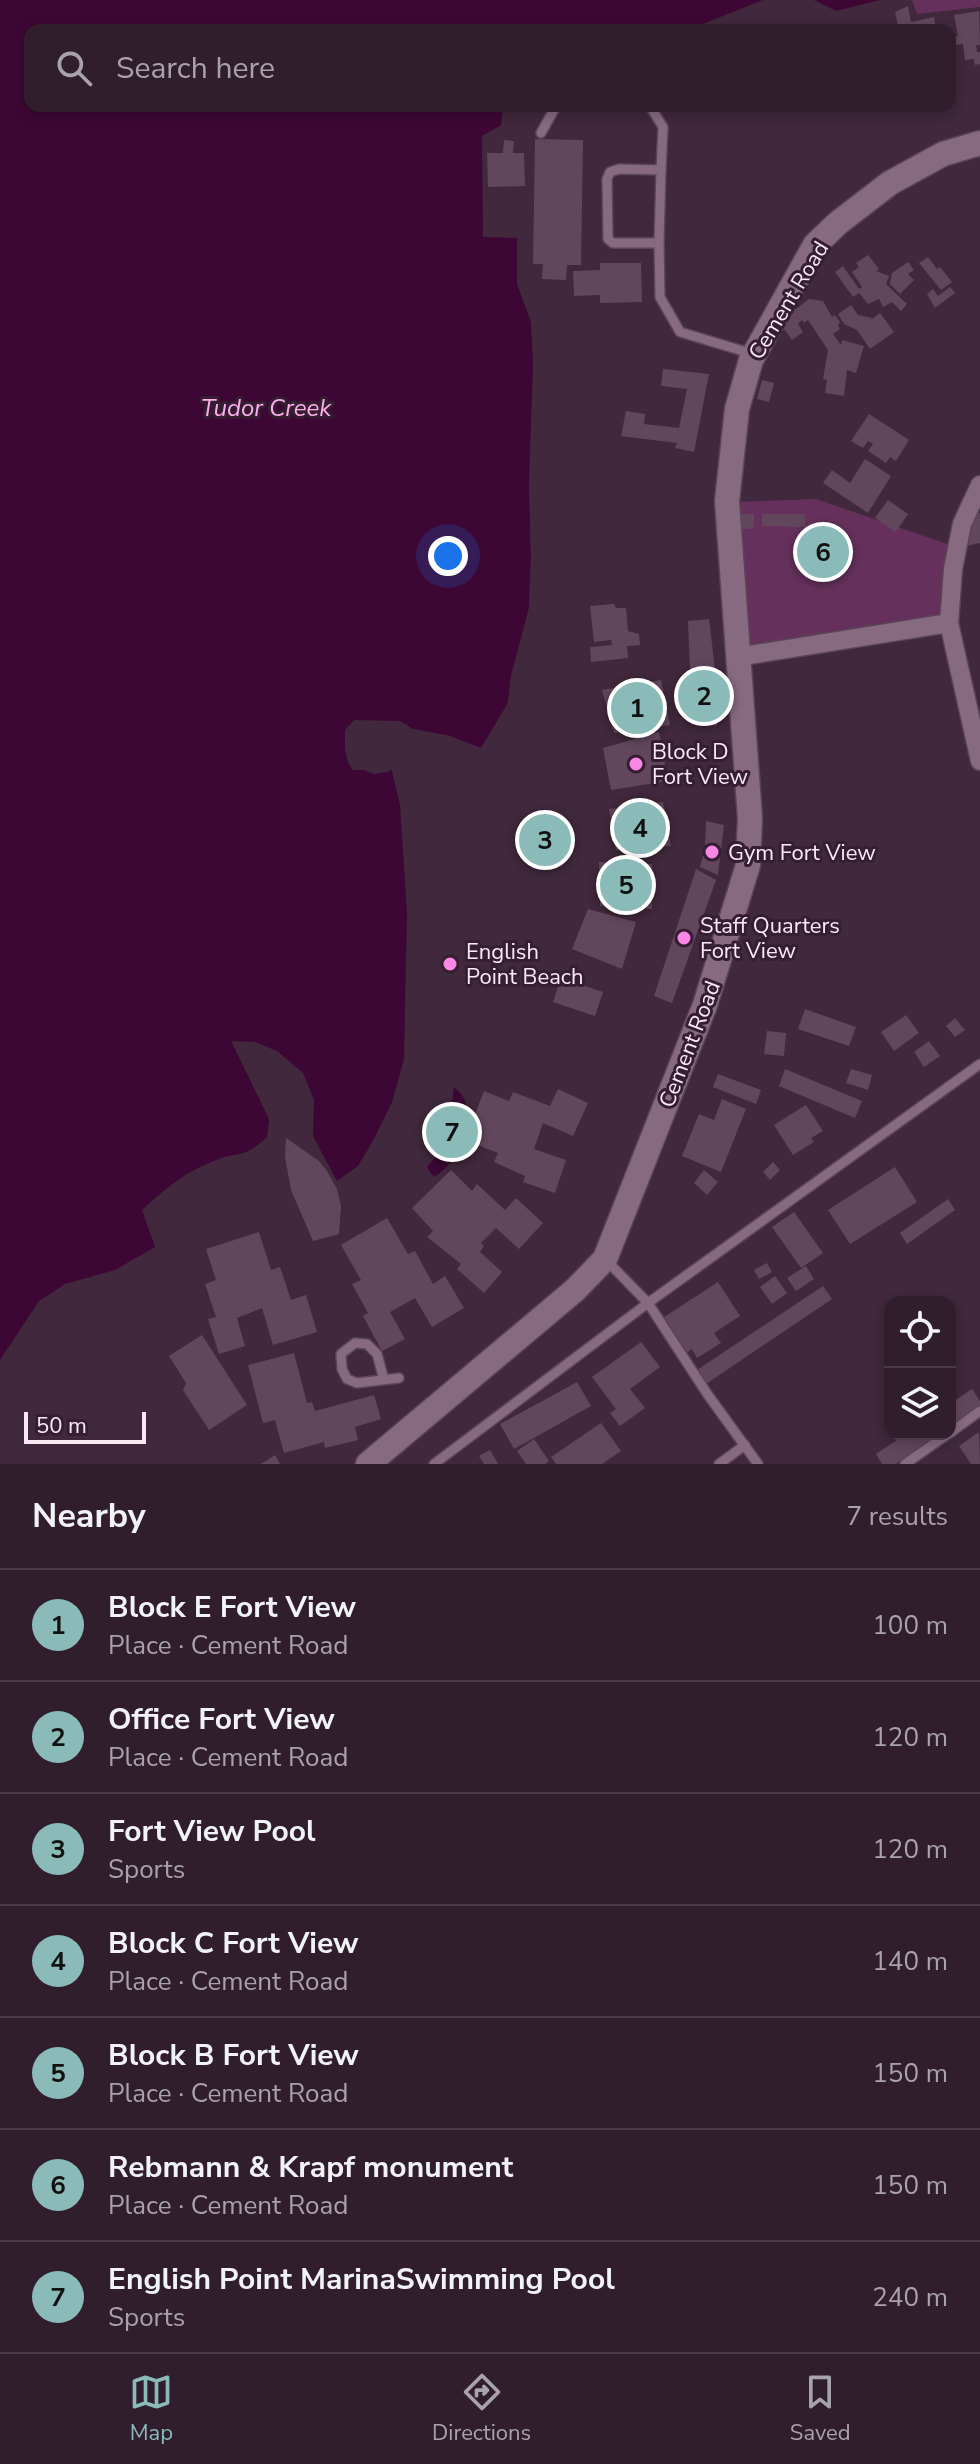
<!DOCTYPE html>
<html lang="en">
<head>
<meta charset="utf-8">
<style>
	body { margin:0; font-family:"Nunito Sans",sans-serif; background:#3d2b39; color:#f1f3f6 }
	.controls { position:absolute; right:24px; bottom:24px; display:grid; overflow:hidden; border-radius:16px; box-shadow:0 4px 12px #0003 }
	.controls button { width:72px; height:72px; display:grid; place-items:center; padding:0; border:0; border-bottom:2px solid #4c3c49; background:#311e2d; color:#f1f3f6; font:40px sans-serif }
	.scale { position:absolute; left:24px; bottom:20px; width:122px; box-sizing:border-box; padding-left:8px; border:4px solid #fae9f5; border-top:0; font-size:22px; line-height:28px; white-space:nowrap; color:#fae9f5; -webkit-text-stroke:6px #361e32; paint-order:stroke }
	.you { position:absolute; left:448px; top:556px; width:28px; height:28px; margin:-20px; border:6px solid #fff; border-radius:50%; background:#1a73e8; box-shadow:0 0 0 12px #1a73e833 }
	.badge { display:grid; place-items:center; width:52px; height:52px; border-radius:50%; background:#8bbbb9; color:#111; font-size:26px; font-weight:700 }
	.pin { position:absolute; translate:-50% -50%; border:4px solid #fff; box-shadow:0 2px 8px #0006 }
	.list { margin:0; padding:0; list-style:none }
	h2 { display:flex; justify-content:space-between; align-items:center; height:104px; margin:0; padding:0 32px; font-size:34px }
	h2 small { font-size:26px; font-weight:400; color:#a8a2aa }
	.list li { display:grid; grid-template-columns:52px 1fr auto; gap:24px; align-items:center; box-sizing:border-box; height:112px; padding:0 32px; border-top:2px solid #4c3c49 }
	.list b { display:block; font-size:30px; white-space:nowrap }
	.list p { margin:0; font-size:26px; white-space:nowrap; color:#a8a2aa }
	.list em { font-size:26px; font-style:normal; color:#a8a2aa }
	.icon { flex:none; width:44px; height:44px; fill:none; stroke:currentColor; stroke-width:2; stroke-linecap:round; stroke-linejoin:round }
	.map { position:relative; flex:none; width:980px; height:1464px; overflow:hidden }
	.search { position:absolute; background:#311e2d; box-shadow:0 4px 12px #0003; left:24px; right:24px; top:24px; height:88px; display:flex; align-items:center; gap:20px; box-sizing:border-box; padding:0 28px; border-radius:16px; color:#a8a2aa; font-size:30px }
	.sheet { height:888px; background:#311e2d }
	nav { display:flex; justify-content:space-around; align-items:center; box-sizing:border-box; height:112px; border-top:2px solid #4c3c49; background:#311e2d; font-size:22px; color:#a8a2aa }
	nav a { display:grid; justify-items:center; gap:4px }
	nav .on { color:#8bbbb9 }
	.map>svg:first-child { display:block }
	.green { fill:#65315c }
	.water { fill:#3c0734 }
	.pier { fill:#41283c }
	.building { fill:#62475c }
	.lines { fill:none; stroke-linecap:round; stroke-linejoin:round }
	.service-casing { stroke:#5a4455; stroke-width:12 }
	.minor-casing { stroke:#5a4455; stroke-width:21 }
	.secondary-casing { stroke:#5a4455; stroke-width:27 }
	.service { stroke:#876a80; stroke-width:9 }
	.minor { stroke:#876a80; stroke-width:18 }
	.secondary { stroke:#876a80; stroke-width:24 }
	.poi-dot { fill:#fb87e5; stroke:#361e32; stroke-width:3 }
	.labels { text-anchor:middle; stroke-width:6; stroke-linejoin:round; paint-order:stroke }
	.street-label { font-size:22px; fill:#fae9f5; stroke:#361e32 }
	.poi-label { font-size:22px; fill:#fae9f5; stroke:#361e32; text-anchor:start }
	.water-label { font-size:24px; font-style:italic; fill:#fdadec; stroke:#361e32 }
</style>
</head>
<body>
<div class="map">
<svg width="980" height="1464" viewBox="0 0 980 1464">
	<rect width="100%" height="100%" fill="#41283c"/>
	<!-- green -->
	<g class="green">
		<polygon points="912,0 980,0 980,7 917,14"/>
		<polygon points="816,499 950,545 949,623 737,653 735,502"/>
	</g>
	<!-- water -->
	<g class="water">
		<path d="M0,0h763l-75,30h-658v76h473l-2,19 -19,11 1,101 34,1v46l14,38 2,43 -4,117 2,76 -2,50 -18,68 -3,27 -27,46 -31,-13 -37,-7 -23,34 10,42 7,108 -3,146 -12,43 -18,37 -16,27 -21,15 -24,-45 1,-36 -11,-27 -26,-22 -22,-9 -24,-1 38,78 -2,18c-25,23 -24,13 -51,23 -30,11 -51,29 -74,50l13,37 -40,23 -50,14 -26,17 -39,59z"/>
		<polygon points="814,0 880,0 836,11"/>
		<path d="M542,809l17,8v32l-8,11 -18,-5c-7,-18 5,-29 9,-46z"/>
		<path d="M454,1087c21,17 10,31 2,52 -2,4 -1,8 -1,12 -1,11 -11,19 -19,25l-4,-1 -5,-8c20,-20 23,-52 27,-80z"/>
	</g>
	<!-- pier -->
	<polygon class="pier" points="529,482 533,482 535,558 533,608 515,677 511,704 484,751 479,752 449,740 415,733 406,750 399,755 395,767 388,772 374,774 364,770 353,770 348,763 345,749 345,730 354,720 400,721 413,729 450,736 481,748 508,703 511,676 529,608 531,558"/>
	<!-- building -->
	<g class="building">
		<polygon points="908,6 911,22 934,17 936,30 899,30 895,12"/>
		<polygon points="979,11 980,45 976,45 977,52 980,52 980,64 975,65 974,59 965,60 963,44 955,45 954,37 958,36 954,15"/>
		<polygon points="535,139 583,140 581,265 567,265 566,280 542,279 543,264 533,264"/>
		<polygon points="504,140 514,141 513,153 524,153 525,186 488,187 487,153 503,153"/>
		<polygon points="868,255 879,269 876,271 889,276 886,284 907,304 901,311 892,302 883,307 879,299 868,304 859,293 853,297 835,272 843,266 859,289 862,287 852,272 859,267 856,263"/>
		<polygon points="928,257 937,269 940,267 952,282 941,290 919,263"/>
		<polygon points="908,262 914,270 908,274 914,280 900,294 890,284 892,273"/>
		<polygon points="600,263 641,263 642,302 600,303 600,295 574,296 573,271 600,270"/>
		<polygon points="950,287 955,293 935,308 927,294 933,289 938,296"/>
		<polygon points="809,299 823,301 832,317 835,315 840,322 838,325 840,329 833,334 841,345 842,340 864,346 856,373 847,370 844,396 825,393 827,380 823,379 828,350 808,320 804,323 802,320 798,324 803,332 792,340 779,322"/>
		<polygon points="851,305 858,315 872,318 871,320 880,313 894,332 870,349 857,330 844,324 838,314"/>
		<polygon points="663,369 709,374 694,452 675,448 677,443 621,436 626,411 645,414 644,424 679,428 687,389 661,386"/>
		<polygon points="762,380 774,383 769,402 757,399"/>
		<polygon points="869,414 909,440 896,461 890,457 886,463 868,451 873,444 868,441 863,448 851,441"/>
		<polygon points="865,459 891,476 868,513 823,483 832,470 850,483"/>
		<polygon points="888,500 908,514 896,532 875,518"/>
		<polygon points="980,513 980,543 956,548 952,527 970,524 968,515"/>
		<polygon points="738,514 754,514 754,528 737,530"/>
		<polygon points="762,514 805,514 805,527 762,526"/>
		<polygon points="614,604 616,608 626,608 628,631 639,634 640,645 627,646 628,658 591,662 590,647 612,645 611,640 594,642 590,606"/>
		<polygon points="709,619 715,669 717,726 696,723 690,670 688,621"/>
		<polygon points="661,680 670,725 614,733 602,690"/>
		<polygon points="659,732 668,781 611,790 603,748"/>
		<polygon points="663,802 671,846 616,850 609,809"/>
		<polygon points="706,821 724,825 718,875 700,867 705,847"/>
		<polygon points="599,862 652,864 652,909 600,906"/>
		<polygon points="696,869 716,880 672,1003 654,996"/>
		<polygon points="588,909 636,922 622,969 572,949"/>
		<polygon points="561,978 603,992 595,1016 553,1002"/>
		<polygon points="805,1009 856,1027 849,1046 798,1029"/>
		<polygon points="906,1015 919,1033 894,1051 881,1032"/>
		<polygon points="955,1018 965,1030 955,1037 946,1026"/>
		<polygon points="767,1031 786,1033 784,1056 764,1054"/>
		<polygon points="929,1041 940,1056 924,1067 914,1052"/>
		<polygon points="785,1069 862,1101 855,1118 779,1086"/>
		<polygon points="851,1069 872,1075 868,1090 846,1083"/>
		<polygon points="718,1074 761,1090 756,1104 713,1087"/>
		<polygon points="558,1089 588,1103 573,1136 543,1123 534,1149 566,1160 555,1193 523,1182 525,1176 494,1162 498,1153 465,1140 484,1091 509,1101 513,1092 550,1106"/>
		<polygon points="722,1099 746,1109 721,1172 682,1156 699,1114 714,1120"/>
		<polygon points="806,1105 823,1131 811,1138 814,1142 793,1155 774,1125"/>
		<polygon points="286,1138 319,1161 327,1171 337,1189 341,1206 339,1234 313,1241 291,1190 285,1157"/>
		<polygon points="773,1162 780,1170 770,1180 763,1172"/>
		<polygon points="895,1167 917,1202 850,1244 828,1210"/>
		<polygon points="451,1170 472,1191 477,1184 505,1210 516,1198 543,1223 519,1249 496,1228 481,1243 484,1246 480,1252 502,1272 484,1293 457,1269 461,1264 427,1237 433,1231 412,1208"/>
		<polygon points="704,1170 718,1182 707,1195 694,1183"/>
		<polygon points="948,1199 955,1210 907,1244 900,1233"/>
		<polygon points="794,1212 823,1253 801,1268 772,1227"/>
		<polygon points="387,1218 408,1254 415,1251 433,1284 445,1276 464,1308 432,1327 415,1298 390,1312 405,1339 382,1351 363,1316 368,1313 352,1284 361,1280 341,1245"/>
		<polygon points="259,1232 271,1270 280,1267 291,1300 306,1295 317,1332 273,1345 262,1308 237,1318 245,1346 219,1354 208,1319 216,1317 205,1284 216,1280 206,1249"/>
		<polygon points="767,1263 772,1272 759,1279 754,1270"/>
		<polygon points="806,1266 814,1279 796,1291 787,1278"/>
		<polygon points="775,1276 787,1293 772,1304 760,1287"/>
		<polygon points="718,1282 740,1316 714,1333 721,1343 697,1358 692,1349 685,1354 661,1319"/>
		<polygon points="823,1286 832,1299 706,1384 697,1370"/>
		<polygon points="202,1335 247,1405 209,1430 183,1390 186,1383 169,1356"/>
		<polygon points="641,1342 660,1367 630,1389 645,1408 620,1426 610,1413 616,1409 592,1377"/>
		<polygon points="294,1353 307,1403 312,1402 315,1411 374,1395 381,1419 355,1427 358,1440 325,1448 324,1442 284,1453 275,1420 263,1423 248,1365"/>
		<polygon points="577,1382 591,1406 514,1449 500,1424"/>
		<polygon points="972,1389 980,1401 980,1407 950,1427 950,1404"/>
		<polygon points="601,1423 621,1451 602,1464 556,1464 551,1457"/>
		<polygon points="979,1432 980,1464 971,1464 959,1446"/>
		<polygon points="906,1434 940,1434 896,1464 882,1464 876,1454"/>
		<polygon points="534,1439 549,1461 545,1464 526,1464 517,1451"/>
		<polygon points="490,1450 498,1464 484,1464 479,1456"/>
		<polygon points="275,1455 280,1464 260,1464 266,1461"/>
	</g>
	<g class="lines">
		<defs>
			<g id="service">
				<polyline points="650,106 663,127 661,170"/>
				<polyline points="541,133 556,106"/>
				<polygon points="619,169 661,170 659,243 613,243 608,239 607,179 610,172"/>
				<polyline points="659,243 660,297 680,332 753,354"/>
				<polyline points="384,1380 377,1354 367,1344 355,1343 341,1354 342,1369 347,1379 357,1383 399,1378"/>
				<polyline points="950,1433 980,1411"/>
				<polyline points="434,1464 648,1303 605,1259"/>
				<polyline points="719,1464 745,1445"/>
				<polyline points="758,1464 708,1395 648,1303 980,1064"/>
				<polyline points="905,1464 948,1434"/>
			</g>
			<g id="minor">
				<polyline points="949,623 980,761"/>
				<polyline points="737,657 949,623 953,569 962,524 980,485"/>
			</g>
			<polyline id="secondary" points="368,1464 575,1290 605,1259 705,1005 748,865 750,818 727,501 737,409 751,360 815,245 838,223 890,183 943,154 980,143"/>
		</defs>
		<!-- service casing -->
		<use href="#service" class="service-casing"/>
		<!-- minor casing -->
		<use href="#minor" class="minor-casing"/>
		<!-- secondary casing -->
		<use href="#secondary" class="secondary-casing"/>
		<!-- service -->
		<use href="#service" class="service"/>
		<!-- minor -->
		<use href="#minor" class="minor"/>
		<!-- secondary -->
		<use href="#secondary" class="secondary"/>
	</g>
	<!-- markers -->
	<g class="poi-dot">
		<circle cx="636" cy="764" r="8"/>
		<circle cx="712" cy="852" r="8"/>
		<circle cx="684" cy="938" r="8"/>
		<circle cx="450" cy="964" r="8"/>
	</g>
	<g class="labels">
		<!-- street labels -->
		<g class="street-label">
			<text transform="translate(788 300) rotate(-59)" y="8">Cement Road</text>
			<text transform="translate(689 1044) rotate(-69)" y="8">Cement Road</text>
		</g>
		<!-- poi labels -->
		<g class="poi-label">
			<text x="652" y="759">Block D<tspan x="652" dy="25">Fort View</tspan></text>
			<text x="728" y="860">Gym Fort View</text>
			<text x="700" y="933">Staff Quarters<tspan x="700" dy="25">Fort View</tspan></text>
			<text x="466" y="959">English<tspan x="466" dy="25">Point Beach</tspan></text>
		</g>
		<!-- water labels -->
		<g class="water-label">
			<text x="266" y="416">Tudor Creek</text>
		</g>
	</g>
</svg>
<div class="controls">
<button><svg class="icon" aria-label="locate" viewBox="0 0 24 24"><circle cx="12" cy="12" r="6"/><path d="M12 2v4M12 18v4M2 12h4M18 12h4"/></svg></button>
<button><svg class="icon" aria-label="layers" viewBox="0 0 24 24"><path d="M12 4l9 5-9 5-9-5zM3 14l9 5 9-5"/></svg></button>
</div>
<div class="scale">50 m</div>
<div class="you"></div>
<div class="pin badge" style="left:637px;top:708px">1</div>
<div class="pin badge" style="left:704px;top:696px">2</div>
<div class="pin badge" style="left:545px;top:840px">3</div>
<div class="pin badge" style="left:640px;top:828px">4</div>
<div class="pin badge" style="left:626px;top:885px">5</div>
<div class="pin badge" style="left:823px;top:552px">6</div>
<div class="pin badge" style="left:452px;top:1132px">7</div>
<div class="search"><svg class="icon" aria-label="search" viewBox="0 0 24 24"><circle cx="10" cy="10" r="6"/><path d="M15 15l6 6"/></svg>Search here</div>
</div>
<section class="sheet">
<h2>Nearby<small>7 results</small></h2>
<ul class="list">
<li><span class="badge">1</span><div><b>Block E Fort View</b><p>Place · Cement Road</p></div><em>100 m</em></li>
<li><span class="badge">2</span><div><b>Office Fort View</b><p>Place · Cement Road</p></div><em>120 m</em></li>
<li><span class="badge">3</span><div><b>Fort View Pool</b><p>Sports</p></div><em>120 m</em></li>
<li><span class="badge">4</span><div><b>Block C Fort View</b><p>Place · Cement Road</p></div><em>140 m</em></li>
<li><span class="badge">5</span><div><b>Block B Fort View</b><p>Place · Cement Road</p></div><em>150 m</em></li>
<li><span class="badge">6</span><div><b>Rebmann &amp; Krapf monument</b><p>Place · Cement Road</p></div><em>150 m</em></li>
<li><span class="badge">7</span><div><b>English Point MarinaSwimming Pool</b><p>Sports</p></div><em>240 m</em></li>
</ul>
</section>
<nav>
<a class="on"><svg class="icon" aria-label="map" viewBox="0 0 24 24"><path d="M3 6l6-2 6 2 6-2v14l-6 2-6-2-6 2zM9 4v14M15 6v14"/></svg>Map</a>
<a><svg class="icon" aria-label="directions" viewBox="0 0 24 24"><path d="M12 3l9 9-9 9-9-9zM9 14v-3h6M13 9l2 2-2 2"/></svg>Directions</a>
<a><svg class="icon" aria-label="saved" viewBox="0 0 24 24"><path d="M7 4h10v16l-5-4-5 4z"/></svg>Saved</a>
</nav>
</body>
</html>
